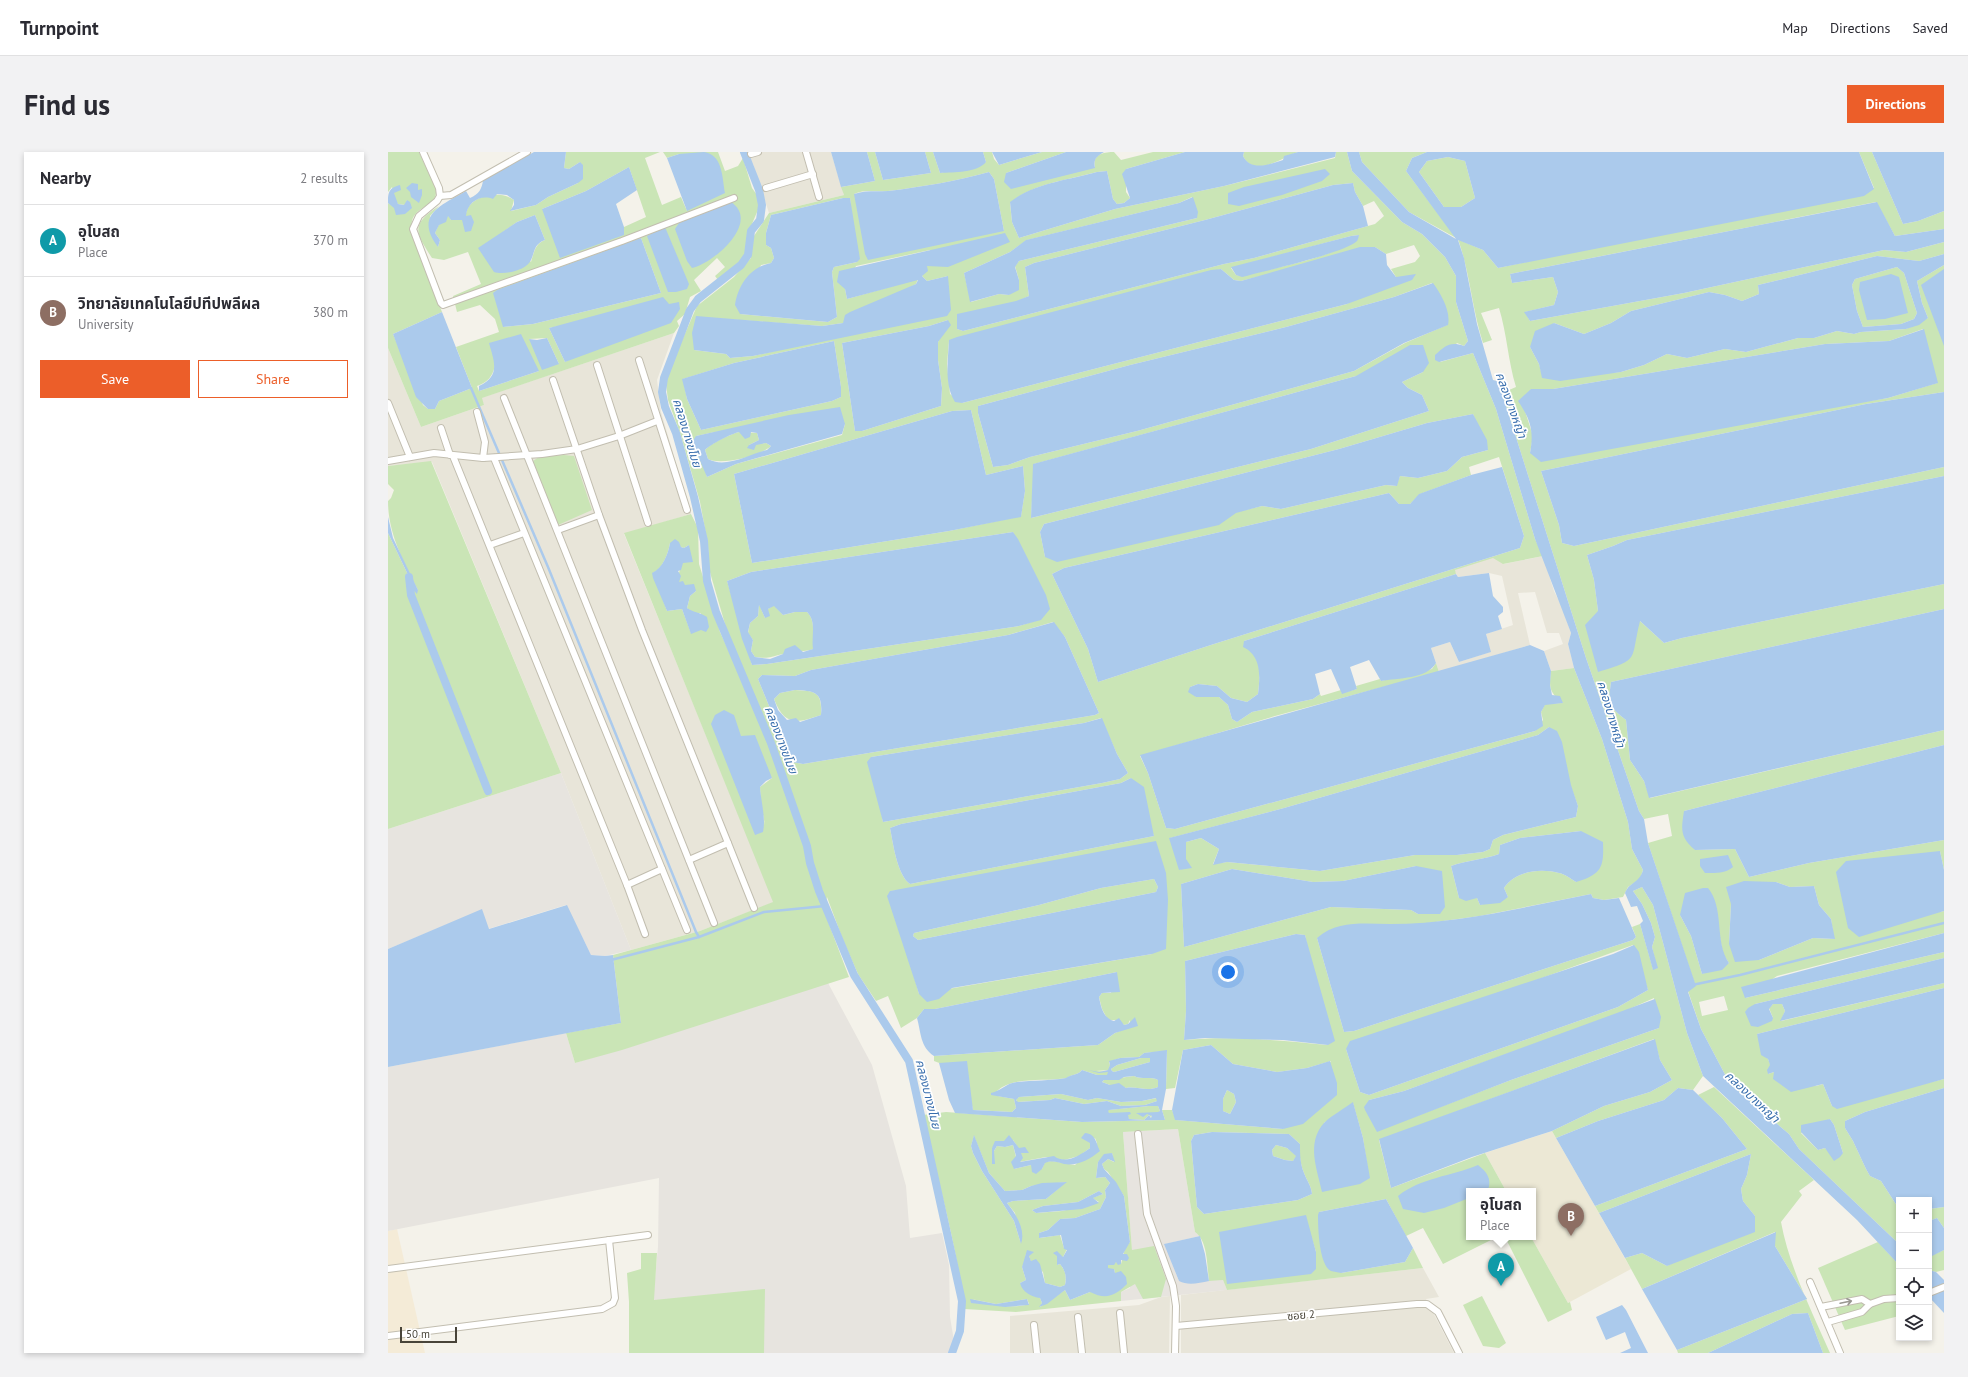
<!DOCTYPE html>
<html lang="en">
<head>
<meta charset="utf-8">
<style>
	body { margin:0; font-family:"PT Sans","Noto Sans Thai",sans-serif; background:#f2f2f3; color:#2b2b33 }
	.controls { position:absolute; right:12px; bottom:12px; display:grid; overflow:hidden; border-radius:0px; box-shadow:0 2px 6px #0003 }
	.controls button { width:36px; height:36px; display:grid; place-items:center; padding:0; border:0; border-bottom:1px solid #e1e1e2; background:#fff; color:#2b2b33; font:20px sans-serif }
	.scale { position:absolute; left:12px; bottom:10px; width:57px; box-sizing:border-box; padding-left:4px; border:2px solid #484439; border-top:0; font-size:11px; line-height:14px; white-space:nowrap; color:#484439; -webkit-text-stroke:3px #fff; paint-order:stroke }
	.you { position:absolute; left:840px; top:820px; width:14px; height:14px; margin:-10px; border:3px solid #fff; border-radius:50%; background:#1a73e8; box-shadow:0 0 0 6px #1a73e833 }
	.badge { display:grid; place-items:center; width:26px; height:26px; border-radius:50%; background:#ec5e29; color:#fff; font-size:13px; font-weight:700 }
	.pin { position:absolute; translate:-50% -33px; filter:drop-shadow(0 1px 2px #0008) }
	.pin::after { content:''; position:absolute; top:21px; width:14px; height:12px; background:inherit; clip-path:polygon(0 0,100% 0,50% 100%) }
	.popup { position:absolute; left:1078px; top:1036px; width:70px; height:52px; box-sizing:border-box; display:grid; place-content:center; border-radius:0px; background:#fff; filter:drop-shadow(0 1px 3px #0005); font-size:13px; white-space:nowrap; color:#7c7c81 }
	.popup b { font-size:15px; color:#2b2b33 }
	.popup::after { content:''; position:absolute; left:50%; top:100%; margin-left:-8px; border:8px solid transparent; border-top-color:#fff }
	.list { margin:0; padding:0; list-style:none }
	h2 { display:flex; justify-content:space-between; align-items:center; height:52px; margin:0; padding:0 16px; font-size:17px }
	h2 small { font-size:13px; font-weight:400; color:#7c7c81 }
	.list li { display:grid; grid-template-columns:26px 1fr auto; gap:12px; align-items:center; box-sizing:border-box; height:72px; padding:0 16px; border-top:1px solid #e1e1e2 }
	.list b { display:block; font-size:15px; white-space:nowrap }
	.list p { margin:0; font-size:13px; white-space:nowrap; color:#7c7c81 }
	.list em { font-size:13px; font-style:normal; color:#7c7c81 }
	.actions { display:flex; gap:8px; padding:12px 16px }
	.actions a { flex:1; padding:9px 0; border:1px solid #ec5e29; border-radius:0px; text-align:center; font-size:14px; color:#ec5e29 }
	.actions .main { background:#ec5e29; color:#fff }
	.icon { flex:none; width:22px; height:22px; fill:none; stroke:currentColor; stroke-width:2; stroke-linecap:round; stroke-linejoin:round }
	.map { position:relative; flex:none; width:1556px; height:1201px; overflow:hidden; border-radius:0px }
	header { display:flex; align-items:center; gap:24px; box-sizing:border-box; height:56px; padding:0 20px; background:#fff; border-bottom:1px solid #e1e1e2 }
	header strong { font-size:19px }
	nav { display:flex; gap:22px; margin-inline-start:auto; font-size:14px }
	.intro { display:flex; align-items:center; justify-content:space-between; box-sizing:border-box; height:96px; padding:0 24px }
	h1 { margin:0; font-size:28px }
	.button { padding:10px 18px; border-radius:0px; background:#ec5e29; color:#fff; font-size:14px; font-weight:700 }
	main { display:flex; gap:24px; padding:0 24px }
	aside { flex:1; background:#fff; border-radius:0px; box-shadow:0 2px 6px #0003 }
	.map>svg:first-child { display:block }
	.residential { fill:#e8e5d9 }
	.commercial { fill:#f4ebd7 }
	.industrial { fill:#e7e4df }
	.education { fill:#ece8d5 }
	.green { fill:#cae5b6; fill-rule:evenodd }
	.water { fill:#abcaec; fill-rule:evenodd }
	.lines { fill:none; stroke-linecap:round; stroke-linejoin:round }
	.stream { stroke:#abcaec; stroke-width:2.5 }
	.canal { stroke:#abcaec; stroke-width:8 }
	.minor-casing { stroke:#c2beb0; stroke-width:8 }
	.minor { stroke:#fff; stroke-width:6 }
	.oneway { stroke:#9a9892 }
	.labels { text-anchor:middle; stroke-width:3.5; stroke-linejoin:round; paint-order:stroke }
	.street-label { font-size:11px; fill:#484439; stroke:#fff }
	.water-label { font-size:12px; font-style:italic; fill:#386ead; stroke:#fff }
</style>
</head>
<body>
<header>
<strong>Turnpoint</strong>
<nav><a>Map</a><a>Directions</a><a>Saved</a></nav>
</header>
<div class="intro"><h1>Find us</h1><a class="button">Directions</a></div>
<main>
<aside>
<h2>Nearby<small>2 results</small></h2>
<ul class="list">
<li><span class="badge" style="background:#0f9aa8">A</span><div><b>อุโบสถ</b><p>Place</p></div><em>370 m</em></li>
<li><span class="badge" style="background:#8d6e63">B</span><div><b>วิทยาลัยเทคโนโลยีปทีปพลีผล</b><p>University</p></div><em>380 m</em></li>
</ul>
<div class="actions"><a class="main">Save</a><a>Share</a></div>
</aside>
<div class="map">
<svg width="1556" height="1201" viewBox="0 0 1556 1201">
	<rect width="100%" height="100%" fill="#f4f2ea"/>
	<!-- residential -->
	<g class="residential">
		<polygon points="359,0 443,0 456,43 381,61 365,12"/>
		<polygon points="286,181 269,228 273,260 303,362 236,382 386,750 312,779 243,798 173,621 44,310 0,314 0,196 33,275 96,253 93,246"/>
		<polygon points="1155,404 1166,439 1173,453 1183,481 1180,492 1186,516 1163,519 1156,499 1175,492 1171,481 1159,481 1147,440 1130,441 1142,493 1051,520 1043,496 1062,490 1071,510 1102,500 1098,482 1125,473 1114,424 1101,421 1070,425 1066,418 1105,405 1116,412"/>
		<polygon points="1035,1116 1051,1145 1038,1147 1066,1201 793,1201 793,1143"/>
		<polygon points="782,1144 781,1201 622,1201 622,1164 751,1153 773,1145"/>
	</g>
	<!-- commercial -->
	<polygon class="commercial" points="9,1077 37,1201 0,1201 0,1079"/>
	<!-- industrial -->
	<g class="industrial">
		<polygon points="173,621 243,798 217,804 203,803 178,753 100,777 94,758 0,797 0,677"/>
		<polygon points="440,831 484,913 518,1034 522,1086 554,1081 561,1113 562,1165 566,1189 562,1201 241,1201 265,1148 270,1095 271,1026 0,1079 0,915 178,881 187,911"/>
		<polygon points="790,977 807,1080 812,1084 777,1092 791,1129 835,1128 839,1138 733,1149 733,1140 742,1136 744,1099 735,980"/>
	</g>
	<!-- education -->
	<polygon class="education" points="1164,979 1243,1117 1180,1151 1143,1085 1145,1085 1145,1039 1118,1039 1097,1001"/>
	<!-- green -->
	<g class="green">
		<path d="M0,0h31l17,37c2,18 -20,16 -24,32 -1,4 0,9 0,13l30,78 -49,22 30,71 5,4h7l4,-8 33,-13 -16,-41 43,-15 -4,-13 -15,-14 -23,7 -4,-16 28,-12 -13,-32 -24,8 -12,-2c-16,-25 -23,-33 7,-52l-9,10 8,31 2,-7 -5,-7 4,-9 9,-9 3,5h11c4,-4 4,-9 7,-14 11,-13 32,-15 45,-6l-3,11 25,-6 12,-8 30,-14 2,-21 -11,7 -5,-1 2,-16h94l-15,6 17,47 19,-8 6,14 -8,-57 -12,4 -4,-6h55l7,19 13,-5 5,-8 9,30 5,7 3,10 -11,26 -4,24 -11,13 -16,12 -3,-4 10,-9 -8,-9 -23,22 7,11 -11,6 -5,17 -8,7 2,5 -5,7 -192,65 2,7 -63,22 -33,-79v-145l17,11 2,-14 -2,5 -7,-1 -3,-4 -3,-13 -4,5zM241,15l17,50 -22,10 -82,-18 44,-18zM147,63l10,25c-10,4 -11,12 -14,22l-28,-30 14,-10zM253,86l20,55 -128,31 -30,3zM281,152l-104,58 -16,-34zM159,186l12,26 -30,-25zM107,214l44,5 -60,20 -2,-5c11,-4 15,-9 18,-20z"/>
		<path d="M479,0h8l8,28 48,-7 -6,-21h8l7,21 46,-11 -3,-10h9l2,7 5,6 43,-13h24l-60,21 89,-6c-3,-13 9,-15 19,-15l7,8 32,-8h32l-59,17v23l4,6 -6,5 -7,1 -4,-5 -6,-28 -10,1c-29,8 -63,11 -87,31l2,19 7,16 96,-29 109,-23 111,-28 1,-6h11l5,19 50,51 20,12 23,23 11,19v26l12,39 -4,5 -7,-3 -17,19 33,-9 23,56 39,130 8,17 -40,8 -10,-6 -38,12 1,4 -212,67c3,7 11,12 13,18 4,11 2,25 1,35l-11,8 -16,-4 -14,-12 -19,-2 -8,3 6,10h23l9,8 4,14 5,3 15,-10 61,-13 7,-5 1,2 20,-6 1,3 15,-4 -1,-3 24,-7 1,2 51,-12 4,-6 3,9 -164,44 -135,40 8,17 18,55 9,1 360,-98 8,-11 -2,-8 4,-8 18,-1c-14,-11 -14,-15 -12,-32l23,-3 28,71 26,83 4,27 11,21 -3,9 -12,8 -5,10 -19,3 -11,-2 -2,-4 -111,22 -163,22 27,94 10,-1 279,-91 3,-3 -4,-10 8,-3 13,45 4,-1 -5,-21 3,-10 -4,-14 -9,-19 -9,-13 9,-4 11,18 34,128 16,43 -10,14 -15,-2 -14,12 -66,21 -42,17 -4,-7 52,-25 46,-14 22,-12 -12,-20 -6,-21 -275,101 12,48 94,-35 21,38h-37v46h28l-54,27 -20,-36 -17,8 -20,-37 -67,13 22,61 64,-11 8,-14 10,20 -196,22 -4,-10 -14,1c-2,-15 -1,-40 -14,-49l-17,-103 -55,3 9,118 22,-4 12,33 -5,18 -18,2 -8,-15 -14,8v9l-105,11 -52,-3c-7,-66 -27,-130 -41,-194l23,-3 136,10 83,-2 -3,-10h10l4,10 107,9 48,-68 -24,7 -30,4 -44,-8 -22,-19 -28,5 -8,38 -9,1 1,-38 -23,2 -5,4 -19,1 -11,4 1,3 -1,5 -13,1 13,1 -1,3h-11l-15,-5c-5,6 -11,4 -15,8 -22,4 -54,-2 -70,13l1,5 16,3 2,9 -4,4 -39,-2 -3,-14 -28,-32 -8,-3v-5l164,-11 17,-12 15,-6v-7l-2,4 -4,1 -7,-5h-9l-6,-11 -3,-12 3,-4h9l6,-21 -182,37h-11l-7,9 -16,10 -13,-32 -12,5 -18,-27 -15,-34 -16,-43 -3,14 25,66 -227,73 -47,13 -9,-30 55,-10 -8,-68 87,-24 73,-29 -149,-369 67,-19 7,14 1,36 21,68 60,130 -53,-131 -18,-62 -1,-24 -8,-43 -19,-66 -13,-36 -2,-16 1,-9 30,-69 37,-29 17,-19 1,-19 17,-26 75,-18 -3,-8 34,-6zM601,20l5,7 10,52 -150,-37c11,-5 21,-2 34,-3 34,-4 68,-10 101,-19zM965,31l2,9 8,14 11,-5 10,15 -9,8 -121,34 -30,6 -261,67 -6,-2 72,-33 -4,-29 9,-4 171,-43 128,-35zM804,45l5,21 -178,43 -4,5 4,14 -10,15 -10,-1 -28,8 -7,-29 46,-21 17,-12 152,-37zM455,46h7l7,64 -23,5 -2,5 5,45 -9,5 -88,-8 21,-49 10,-2 3,-5 -3,-10 -5,-3v-12l5,-18zM971,83l-2,5c-31,19 -79,27 -115,36l-6,-1 -5,-7 120,-32zM1026,93l6,11 -5,6 -24,7 5,8 -49,27 -385,99 -12,-9 -3,-30 2,-23 272,-72 13,11 7,1 134,-34 11,7zM542,98l7,16h-10l-5,10 5,5 21,-5 -109,60 -86,20 -23,2 -4,-4 -32,-4 2,-33 126,9 21,-3 73,-39 2,-5 -71,20 -2,-10 11,-23zM1044,131l15,42 -42,18 -51,28 -217,60 -107,26 -22,8 -15,2 -15,-54v-7l152,-41 156,-38 108,-30zM560,168l-10,22v18l4,28 -1,18 -79,25h-7l-13,-88 87,-17zM446,189l7,46v10l-9,4 -131,29 -14,-31 -4,-20 51,-16zM1035,220l-21,10 6,6 14,7 7,16 -118,38 -280,69 3,-54 322,-88zM583,258l15,65 37,-9 2,25 -4,25 -72,15 -197,32 -18,-89 218,-63zM1085,262l15,36 -26,7 -15,14 -29,7 -18,-2 -4,10 -10,-1 -105,24 -19,-3 -217,51 -5,-25 4,-8 295,-75 88,-26zM457,272l-3,11 -106,29 -29,13 -11,-41 19,-4zM1111,305l25,79 -4,12 -306,96 -116,38 -10,-33 -36,-75 12,-6 325,-75 10,11h11l10,-10 51,-19 -2,-8zM625,380l28,87 -22,7 -252,38 -15,1 -25,-84 24,-9zM282,391l14,5 5,-3c-4,13 -11,24 -11,37l18,9 -6,5 -3,12 7,5h7l-10,20 -9,-24 -15,2 -14,-38c10,-5 15,-19 17,-30zM665,470l12,15 34,76 -4,2 -292,49 -11,-2 -34,-83 4,-4 33,1 16,-6 197,-35zM713,566l16,36 11,19 -8,6 -18,4 -219,39 -12,-65 213,-34zM350,573l3,11 31,42 -12,9 1,17 4,21zM1161,575l29,79 -2,11 -73,18 -10,5 -3,9 -7,3 -26,3h-42l-95,16 -93,-9 -14,2 6,-15 -18,-11 -15,4v17l-6,11 -10,-32 114,-30 254,-73zM743,626l23,58 -244,48c-13,-9 -17,-41 -20,-56l11,-4 220,-41zM1193,679l-5,51c-5,-3 -11,-8 -17,-9 -19,-5 -44,-2 -55,15l4,9 -28,8 -3,-7h-18l-8,-32c16,-6 32,-6 48,-12l1,-9 20,-7zM1028,714l2,48 -7,-4 -80,-3 -147,40 -3,-63 51,-15 81,13 30,-1zM778,721l-14,81 -233,40 -29,-103zM908,782l9,1 23,110c-47,-5 -96,-9 -144,-5l2,-29 -1,-50zM1245,793l15,45 -30,17 -249,88 -9,-3 -14,-43zM1266,846l5,30 -148,52 -134,51 -8,-31 35,-9 214,-77zM965,951l10,35 6,40 -45,-55zM824,980l77,2 11,10c-1,10 0,19 4,29 3,8 7,12 8,21l-14,6 -94,14 -7,-7 -6,-66 3,-6zM586,984l15,37 16,18 17,-1 9,-4 35,-4 -20,17 -33,2 -6,2 8,10 6,31 -7,-23 -32,-50 -9,-18 -2,-7zM707,986l2,5 -22,22 -23,-4 -7,1 -3,7 -11,-4 -17,4 2,-12 -3,-12 -8,2 -8,-1 -3,5 -2,13v-16l13,-7 8,-1 6,9 9,4h-7l-2,9 27,-5 18,3 15,-4 11,-8v-5zM724,1001l2,9 -6,-3 -6,5 2,5 4,3 16,24 6,46 -5,6 -4,16 -5,-2 -8,3v4h6l1,4 -25,19 -20,8 -5,-10 -25,17 2,-4 -2,-5 -20,-15 6,-3 -4,-13 3,-6 1,-7 3,2 2,6 12,10 2,11 15,4 5,-2c2,-9 0,-15 -5,-21l-3,1v-9l6,1 4,-8 -3,-1 -4,-13 -20,3 -1,-5 9,-3 12,-11 15,-1 25,-9 6,-12 -1,-7 5,-7 -5,-6 -9,1 2,-16zM711,1039l4,3 -11,4 7,4 -37,9 -26,2 -4,-3 11,-4 35,-4zM831,1080l93,7 4,13zM583,1147l25,5 31,-5 2,5c-18,6 -41,-1 -58,-5z"/>
		<path d="M856,0h54c-15,5 -44,27 -55,4z"/>
		<path d="M971,0h68l-15,6 -6,13 51,68 26,11 15,18 376,-80 -15,-36h13l31,72 15,-3 26,-10v18l-49,7 -19,-34 -366,72 2,9 41,-6 5,15 -4,13 -29,7 5,9 154,-28 200,-43 22,2 38,-10v12l-25,7 -42,-5 -119,29 1,9 -17,7 -17,-6 -16,-3 -78,19 -20,12 -27,11 -30,-11 -24,24 9,17 4,14 78,-6 23,-7 23,-11 20,4 38,-9 21,3 52,-14h16l23,-7 17,3 7,-2 45,-3 22,-11 -6,-15 -5,-22 27,-16v127l-78,12 -325,67 18,54 3,18 12,3 370,-79v9l-317,64 -14,6 -26,9 7,25 4,31 42,10 24,22 18,-5 262,-54v25l-333,73c-3,22 -3,24 15,38l4,40 14,21 6,17 294,-68v15l-260,66 11,39 40,-1 14,28 60,-14 135,-23v30l-4,-19v61l4,-1v22l-167,43 -32,22 199,-46v6l-189,46 18,14 -4,-10 4,-4h9l3,7 -4,10 163,-38v5l-187,46 14,32 -3,8 6,-2 42,14 7,-2 9,22 112,-27v9l-79,24 -20,9v7l8,13 13,28 4,7 11,5 18,28v35l-100,-95 -10,-15 -59,-50 -29,-55 -13,-38 7,-6 -47,-142 24,-7 -4,-22 -24,5 -5,-8 -53,-153 -84,-265 14,-6c-8,-26 -9,-53 -17,-79l-18,5 11,27 -9,3c-11,-34 -13,-70 -25,-104l-49,-27 -47,-50zM1535,177l14,54 -49,15 -358,55 3,-17 -8,-25 6,-22h22l272,-45 64,-3zM1388,730l14,5 24,-1 5,19 12,14 3,20 -21,-1 -54,22 -30,-16 2,-40zM1292,763l40,23 3,16 6,9 -27,11 -11,-38zM1336,844l4,14 -26,6 -3,-14zM1442,967l4,6 9,28 -12,1 -6,-6 -7,2 -17,-17z"/>
		<polygon points="1060,5 1077,9 1087,46 1073,55 1056,55 1031,20 1039,9"/>
		<polygon points="1509,115 1516,121 1529,161 1526,167 1513,172 1475,175 1469,159 1464,133 1467,127"/>
		<path d="M351,280l18,1 2,7 -10,5 17,-2 5,3c-9,9 -50,20 -63,13l-3,-9c6,-7 26,-16 34,-18z"/>
		<polygon points="176,303 186,304 204,358 170,373 145,309 151,305"/>
		<path d="M43,309l130,312 -173,56v-296l21,44 -2,11 3,-1 8,3c-15,-29 -30,-57 -30,-89l3,-3 3,-8 -6,-6v-18z"/>
		<path d="M371,452l6,14 3,-9 6,-4 9,10 12,-3h12c10,10 4,24 7,37 -11,3 -21,3 -31,5 -14,3 -14,5 -28,3l-4,-6 2,-11 -5,-7 2,-10 8,-7z"/>
		<path d="M407,538c21,1 27,2 26,25 -24,8 -36,12 -47,-16l6,-6z"/>
		<polygon points="766,727 770,735 768,740 530,788 525,784 526,781 651,753 713,736"/>
		<polygon points="753,906 762,906 762,910 726,920 724,919 723,917 729,913"/>
		<path d="M746,924c8,4 17,0 24,4v7c-11,5 -21,-1 -32,1l-6,-3h-10l-8,-3 2,-2z"/>
		<path d="M1326,935l100,93 -15,11 3,4 -21,27c8,44 31,90 49,131h-7l-15,-40 -16,1 -84,39h-30l-1,-3 130,-51 -32,-53v-14l-133,57 -17,-31 17,-5 25,13 88,-50 -12,-15 -2,-12 6,-14 4,-21 -152,59 -4,-7 152,-57 -25,-31 -24,-23z"/>
		<polygon points="839,938 846,942 848,950 842,962 835,959 835,947"/>
		<polygon points="673,942 700,948 709,946 733,950 754,949 769,946 769,949 757,953 733,954 719,949 696,952 667,946 662,948 629,950 628,947 631,945"/>
		<polygon points="761,954 770,954 772,959 771,961 759,962 763,962 764,966 761,963 756,968 741,967 738,961 720,961 720,958"/>
		<polygon points="888,993 899,996 909,1004 905,1009 897,1008 885,1004 884,998"/>
		<polygon points="1556,1055 1556,1076 1549,1066 1541,1069 1541,1057"/>
		<polygon points="1117,1085 1143,1085 1180,1151 1182,1150 1184,1158 1160,1170"/>
		<polygon points="1490,1090 1511,1113 1511,1164 1457,1178 1430,1116"/>
		<polygon points="1556,1098 1556,1118 1548,1120 1541,1118 1541,1102 1542,1104"/>
		<polygon points="253,1101 269,1101 266,1148 377,1137 376,1201 241,1201 241,1150 239,1121 253,1117"/>
		<polygon points="1094,1144 1118,1191 1111,1196 1095,1194 1075,1153"/>
	</g>
	<!-- water -->
	<g class="water">
		<path d="M146,0h32l-2,16 5,1 11,-7 3,3v14l-5,4 -30,14 -12,8 -26,6 4,-6v-5l-7,-5 -10,-1 -4,5c-12,-5 -26,3 -27,17l5,-1 3,7 -3,9 -6,1 -3,-12h-11l-3,-4 -2,6 -7,3 -4,8 5,7 -2,7c-24,-32 2,-41 28,-56l4,7c9,-4 12,-9 13,-18z"/>
		<path d="M316,0c19,3 18,25 21,41l-38,18 -20,-53 12,-4z"/>
		<polygon points="443,0 479,0 487,29 453,35"/>
		<polygon points="487,0 537,0 543,21 495,28"/>
		<path d="M545,0h50l3,10c-9,11 -32,10 -46,11z"/>
		<polygon points="604,0 654,0 611,13"/>
		<path d="M678,0h38c-7,4 -11,7 -9,16l-84,21 -7,-7 2,-9z"/>
		<path d="M797,0h59l-1,4c8,16 27,8 40,4l1,-4 14,-4h38l-1,5 -111,29 -109,23 -96,29 -7,-16 -2,-20c24,-19 59,-22 87,-30l10,-1 6,28 4,5 7,-1 6,-5 -8,-24 4,-5z"/>
		<path d="M959,0h12l3,10 47,50 47,27 -50,-68 6,-13 15,-6h432l15,37 -10,7 -366,72 -15,-18 -25,-10 6,18 13,66 16,56 8,2 1,11 84,265 53,153 5,8 4,24 48,143 -8,6 13,37 29,55 59,50 10,15 100,95v21l-42,-45 -154,-144 -16,-43 -34,-128 -11,-18 -9,4 9,13 9,19 4,14 -3,10 6,21 -5,2 -13,-46 3,-3 -6,-15 -6,1 -6,-14c5,-12 14,-9 18,-23l-11,-21 -4,-27 -26,-83 -28,-71 -6,-24 3,-11 -36,-94 -39,-130 -23,-56 -34,9 -4,-2v-5c10,-9 15,-14 29,-9l4,-5 -12,-39v-26l-11,-19 -23,-23 -20,-12 -50,-51zM1060,5l17,4 10,37 -14,9h-17l-25,-35 8,-11z"/>
		<polygon points="1484,0 1556,0 1556,59 1530,69 1515,72"/>
		<polygon points="241,15 249,38 228,52 236,75 236,83 172,106 154,57 198,39"/>
		<polygon points="937,17 942,22 934,29 894,43 851,54 840,52 840,41 856,35"/>
		<path d="M601,20l5,7 10,52 -136,29 -3,-6 -11,-60c12,-4 22,-2 34,-3 34,-4 68,-10 101,-19z"/>
		<polygon points="24,31 30,32 30,38 34,37 34,43 31,51 23,45 22,40 18,36"/>
		<polygon points="965,31 967,40 975,54 980,74 866,106 836,112 575,179 569,177 569,162 628,149 641,144 637,115 646,111 817,68 945,33"/>
		<path d="M12,33l1,5 -7,3 4,11 6,1 3,-5 3,2 2,6 -7,6 -9,1 -2,-7 -6,-5c0,-11 1,-15 12,-18z"/>
		<polygon points="805,45 810,60 809,66 631,109 627,115 631,128 631,138 621,143 611,142 582,150 576,121 622,100 638,88 791,51"/>
		<path d="M455,46h7l10,61 -3,3 -23,5 -2,5 5,45 -9,5 -88,-8 -5,-9c3,-20 15,-38 36,-42l3,-5 -3,-10 -5,-3v-12l5,-18z"/>
		<path d="M343,50c30,20 -17,61 -39,66l-5,-7 -12,-32 4,-6z"/>
		<polygon points="1489,50 1507,84 1556,77 1556,90 1518,100 1496,98 1296,141 1142,169 1136,160 1166,153 1170,140 1165,125 1124,131 1122,122"/>
		<path d="M147,63l10,25c-11,4 -10,11 -14,20 -5,11 -27,15 -37,12l-16,-24 39,-26z"/>
		<polygon points="277,75 301,132 299,137 288,140 280,140 259,84"/>
		<polygon points="617,81 622,90 560,115 539,114 540,119 534,124 539,129 560,124 563,158 559,164 365,204 342,206 338,202 306,198 304,181 308,164 434,174 455,171 457,163 462,160 528,132 530,128 459,147 457,137 449,130 451,119"/>
		<path d="M971,83c0,1 -1,5 -2,6 -12,12 -93,30 -115,36l-6,-2 -5,-8 120,-31z"/>
		<polygon points="253,86 273,141 145,172 115,175 105,141 109,138"/>
		<path d="M972,95h15l11,7 1,11 9,12 20,-3 -4,6 -65,24 -385,99 -7,-1c-11,-17 -7,-41 -6,-62l8,-3 254,-67 10,-1 13,11 7,1z"/>
		<path d="M1556,102v11l-27,16 5,22 6,15 -9,7 -13,4 -45,3 -7,2 -17,-3 -23,7h-16l-52,14 -21,-3 -38,9 -20,-4 -23,11 -23,7 -61,9 -18,-3 -3,-14 -9,-17 5,-16 19,-8 30,11 27,-11 20,-12 78,-19 16,3 17,6 17,-7 -1,-9 119,-29 42,5zM1509,115l7,6 13,40 -3,6 -13,5 -38,3 -6,-16 -5,-26 3,-6z"/>
		<polygon points="1556,117 1556,194 1533,133"/>
		<polygon points="1503,122 1511,125 1520,161 1497,167 1479,168 1471,138 1472,130"/>
		<path d="M1045,131c8,11 18,28 15,42l-44,18 -50,28 -217,60 -107,26 -22,8 -15,2 -15,-54v-7l152,-41 156,-38 108,-30z"/>
		<polygon points="275,145 281,152 291,150 292,157 283,171 177,210 161,176"/>
		<polygon points="54,160 84,236 51,249 47,257 40,257 28,245 5,182"/>
		<polygon points="560,168 563,173 550,190 550,208 554,236 553,254 474,279 467,279 454,191 541,174"/>
		<path d="M1536,177l14,54 -50,15 -347,64 -11,-9c4,-21 1,-33 -12,-52l13,-12h22l272,-45 64,-3z"/>
		<path d="M133,182l18,37 -60,20v-5c22,-10 15,-25 10,-43z"/>
		<polygon points="159,186 171,212 154,218 141,187 149,188"/>
		<polygon points="446,189 453,235 453,245 444,249 313,278 299,247 294,227 346,211"/>
		<polygon points="1022,193 1035,193 1041,211 1035,220 1014,230 1020,236 1034,243 1041,259 923,297 643,366 645,312 968,224"/>
		<polygon points="1556,240 1556,315 1186,394 1174,391 1171,373 1153,319 1478,252"/>
		<path d="M452,255l5,17 -3,10 -106,30 -29,13 -15,-35 4,-6 93,-21zM351,280l6,7 5,-2 1,-5 6,1 2,7 -10,5 -2,3 7,2 2,-5 10,-2 5,3 -4,4c-18,4 -41,19 -59,9l-3,-9c6,-6 26,-16 34,-18z"/>
		<polygon points="583,258 598,323 635,314 637,339 633,365 561,379 364,411 346,322 564,259"/>
		<polygon points="1085,262 1099,288 1100,298 1074,305 1059,319 1030,326 1012,324 1009,334 998,333 893,357 874,354 848,361 831,373 669,410 657,405 652,380 656,372 951,297 1039,271"/>
		<polygon points="1114,315 1136,384 1132,396 826,492 710,530 700,497 664,422 676,416 1001,341 1011,352 1022,352 1031,342 1083,323"/>
		<path d="M1556,324v108l-262,54 -18,5 -24,-22c-10,40 1,38 -42,51l-13,-47 13,-14 -4,-31 -7,-25 26,-9 14,-6z"/>
		<polygon points="0,365 5,386 30,438 29,442 23,435 19,436 21,425 0,381"/>
		<path d="M625,380l5,7 28,56 4,14 -9,11 -22,6 -252,38 -15,1 -10,-26 -15,-58 24,-9zM371,453l6,13 5,-2 -2,-7 6,-3 9,9 12,-3h12c10,10 4,24 6,37l-10,3 -8,-7 -10,4 -2,5 -13,5 -15,-2 -4,-6 2,-11 -5,-8 2,-9 8,-7z"/>
		<path d="M287,387l4,3 2,5 3,1 5,-3 4,17 -10,1 -2,7 -3,1 3,5 -2,6 4,-1 2,4 9,-1 2,7 -6,5 -3,12c7,5 13,4 20,9l2,10 -3,5 -5,-2 -10,4 -9,-25 -15,2 -14,-33 -1,-5c11,-5 16,-19 18,-30z"/>
		<path d="M1101,421l4,23 10,11v5l-5,4 4,13 -16,5 5,18 -32,10 -9,-20 -19,6 5,15c-9,16 -38,15 -55,18l-12,-21 -19,7 7,22 -15,5 -11,-25 -16,5 5,20 -7,5 -61,13 -15,10 -5,-3 -4,-14 -9,-8h-23l-8,-5 2,-5 8,-3 19,2 14,12 16,4 11,-8c2,-17 4,-38 -15,-47l1,-6 212,-67 2,3z"/>
		<path d="M1556,457v121l-295,68 -5,-17 -14,-21 -4,-40c-18,-14 -18,-16 -15,-38z"/>
		<path d="M666,470l11,15 34,76 -4,2 -292,49 -11,-2 -34,-83 4,-4 33,1 16,-6 197,-35zM407,538c20,1 28,2 26,25l-21,7 -4,-4 -9,2 -9,-10 -4,-11 6,-6z"/>
		<polygon points="1142,493 1156,499 1163,519 1162,533 1164,543 1172,544 1175,551 1157,553 1153,560 1155,574 1147,579 787,677 778,676 760,621 752,603"/>
		<path d="M336,558l10,5 7,21 14,-1 17,43 -6,3 -6,6c1,15 6,31 3,45l-8,3 -44,-111 4,-9z"/>
		<polygon points="714,566 729,602 740,621 732,627 714,631 495,670 479,610 483,605 696,571"/>
		<polygon points="1161,575 1169,579 1174,590 1183,633 1190,654 1188,665 1115,683 1105,688 1102,697 1095,700 1069,703 1027,703 932,719 839,710 825,713 831,697 813,686 798,690 798,707 804,716 791,718 781,686 896,656 1150,583"/>
		<path d="M1556,593v95l-135,23 -60,14 -14,-28 -40,1c-15,-13 -14,-20 -11,-39z"/>
		<path d="M743,626l13,9 10,49 -244,48c-13,-9 -17,-41 -20,-56l11,-4 220,-41z"/>
		<path d="M1193,679l22,11c1,25 -1,32 -27,40 -5,-3 -11,-8 -17,-9 -19,-5 -44,-2 -55,15l4,9 -8,6 -20,2 -3,-7 -11,3 -7,-3 -8,-32c16,-6 32,-6 48,-12l1,-9 20,-7z"/>
		<path d="M768,689l10,32 2,27 -2,49 -14,5 -200,34 -13,11 -12,3 -8,-8 -32,-98 3,-5zM766,727l4,8 -2,5 -238,48 -5,-4 1,-3 125,-28 62,-17z"/>
		<polygon points="1552,699 1556,718 1556,759 1471,785 1460,776 1448,720 1458,709"/>
		<path d="M1340,703l5,12c-8,7 -18,6 -28,6l-5,-7v-7z"/>
		<polygon points="1028,714 1054,719 1057,755 1052,762 1030,762 1023,758 943,755 796,795 793,732 844,717 925,730 955,729"/>
		<polygon points="1356,729 1388,730 1402,735 1426,734 1431,753 1443,767 1447,787 1425,786 1371,808 1347,810 1341,792 1343,752 1338,735"/>
		<path d="M1315,736h5c17,21 6,53 21,75l-7,7 -20,4 -11,-38 -11,-21 5,-22z"/>
		<path d="M1203,742l2,4 11,2 15,-2 17,39 -3,3 -279,91 -10,1 -27,-94c21,-18 47,-14 73,-14 68,0 134,-17 201,-30z"/>
		<polygon points="179,753 203,803 217,804 225,803 233,871 0,915 0,797 94,757 101,777"/>
		<polygon points="1556,781 1556,800 1357,846 1353,835"/>
		<polygon points="908,782 917,783 947,889 940,893 895,888 817,886 796,888 798,859 797,809"/>
		<polygon points="1246,793 1251,800 1260,838 1230,855 981,943 972,940 958,897 962,889 1225,802"/>
		<polygon points="1556,806 1556,831 1392,869 1397,859 1394,852 1385,852 1381,857 1385,866 1384,869 1370,875 1363,874 1357,860 1360,856 1367,852"/>
		<path d="M729,820l3,20 -18,1 -3,4c2,10 4,21 15,24l5,-3 5,7 4,-1 7,-7 3,9 -23,7 -17,12 -164,11c-14,-9 -13,-24 -17,-38l7,-9h11z"/>
		<polygon points="1556,836 1556,927 1449,957 1444,954 1435,932 1403,940 1385,927 1386,920 1380,922 1379,918 1382,913 1380,907 1373,903 1369,882"/>
		<polygon points="1267,847 1273,865 1271,876 1123,928 989,980 977,958 976,955 981,948 1016,939"/>
		<polygon points="1267,887 1272,908 1284,928 1262,940 1216,954 1164,979 1084,1005 1003,1036 991,987"/>
		<path d="M823,893l22,19 44,8 30,-4 23,-7 7,22v12l-34,29 -20,5 -108,-9 -3,-10 11,-60zM839,938l7,4 2,8 -6,12 -7,-3v-12z"/>
		<path d="M779,898l-1,39 -4,21 3,10 -83,2 -127,-9 -6,-13 -10,-37 28,-2 6,49 39,2 4,-4 -2,-9 -23,-4v-2c10,-2 15,-10 26,-11 16,-2 33,-1 49,-4 5,-4 11,-2 16,-8l15,5h10l1,-3 -9,1 -11,-3 11,2 9,-2 2,-5 -1,-4 11,-3 19,-1 5,-4zM753,906h9v4l-36,10 -2,-1 -1,-2 6,-4zM746,924c8,4 17,0 24,4v7c-11,5 -21,-1 -32,1l-7,-5 -9,2 -8,-3 2,-2h15l5,-3zM673,942l27,6 9,-2 24,4 21,-1 14,-3 1,3 -12,4 -24,1 -14,-5 -23,3 -29,-6 -5,2 -32,2 -2,-2 3,-3zM761,954h9l2,5 -2,1 -22,1 7,4 4,-3 5,2 -1,2 -2,-3 -5,5 -15,-1 -1,-4 3,-1 -1,-2 -21,1 -1,-2 1,-1z"/>
		<polygon points="1290,936 1305,938 1334,966 1359,997 1207,1054 1168,986 1210,969 1276,948"/>
		<polygon points="1556,936 1556,1055 1541,1057 1541,1048 1511,1048 1511,1057 1493,1029 1482,1024 1478,1017 1465,989 1457,976 1457,969 1477,960"/>
		<path d="M965,950l10,36 7,40 -10,6 -38,8c-5,-23 -16,-49 2,-69 8,-8 20,-14 29,-21z"/>
		<polygon points="1442,967 1446,973 1455,1001 1452,1005 1446,1009 1437,996 1430,998 1413,980 1413,973"/>
		<path d="M824,980l77,2 11,10c0,10 0,19 4,29 3,8 7,12 8,21l-14,6 -94,14 -7,-7 -6,-66 3,-6zM888,993l11,3 9,8 -3,5 -8,-1 -12,-4 -1,-6z"/>
		<path d="M697,981c11,1 11,10 15,18 -11,9 -23,15 -36,13 -7,-2 -12,-4 -19,-1l-3,6 -6,5 -4,-2 -1,-7 -17,4 -3,-7 5,-6 -3,-11 -8,2 -8,-1 -3,5 1,13h-3v-16l3,-7h9l5,-6 10,13 6,-1 4,6h-8l2,5 -3,4 34,-6c12,9 26,-1 36,-8v-5l-9,-5z"/>
		<path d="M586,983l15,38 16,18 17,-1 9,-4 11,-3 25,-1 -21,17 -33,2 -6,2c9,11 19,27 14,41l-7,-23 -32,-50 -9,-18 -2,-7z"/>
		<path d="M724,1001l3,9 -7,-3 -6,5 2,5 12,13 8,14 6,46 -7,12h4l2,4 -2,3 -6,-1v4l-3,1 -2,-3 -2,3h-6v3l6,1 1,4 6,-2 5,6 1,7c-12,12 -21,16 -37,8l-20,8 -5,-10 -18,14 -8,3 3,-4 -2,-5c-8,-1 -18,-6 -20,-15l6,-3 -4,-13 5,-17 7,2 -5,4 2,5 5,-2 4,5 5,19 15,4 5,-2c2,-8 0,-15 -5,-21l-3,1v-9l-4,-3 4,-2 6,6 4,-7 -3,-1 -3,-14 -22,3v-5l9,-3 12,-11 15,-1 25,-9 6,-12 -1,-7 5,-7 -5,-6 -9,1 2,-16 6,-8z"/>
		<polygon points="1363,1002 1359,1023 1353,1037 1355,1049 1367,1064 1367,1080 1279,1114 1254,1101 1237,1106 1211,1061"/>
		<path d="M1090,1013c9,7 14,14 10,25l-19,1v7l-25,10 -20,5 -21,-4 -5,-13c22,-18 54,-20 80,-31z"/>
		<polygon points="711,1039 715,1042 705,1046 711,1051 694,1057 648,1061 644,1058 655,1054 690,1050"/>
		<path d="M998,1047l27,49 -8,14 -64,11c-3,-1 -7,-1 -10,-2 -12,-6 -13,-43 -13,-56l1,-3z"/>
		<polygon points="918,1063 928,1100 928,1117 923,1122 839,1132 831,1080"/>
		<polygon points="1549,1066 1556,1076 1556,1098 1542,1105 1541,1069"/>
		<polygon points="1388,1080 1387,1094 1419,1147 1289,1198 1254,1137"/>
		<path d="M812,1084l5,18 4,27c-10,2 -21,5 -30,0l-15,-37z"/>
		<polygon points="1541,1118 1548,1120 1556,1128 1556,1161 1541,1145"/>
		<polygon points="582,1147 608,1152 639,1147 641,1153 617,1155 583,1151"/>
		<polygon points="1234,1153 1238,1158 1260,1201 1232,1201 1243,1196 1237,1180 1218,1188 1208,1165"/>
		<polygon points="1420,1161 1435,1201 1320,1201 1404,1162"/>
	</g>
	<g class="lines">
		<!-- stream -->
		<g class="stream">
			<polyline points="83,236 160,415 308,780 311,785"/>
			<polyline points="223,808 311,785 376,760 437,754"/>
			<polyline points="1304,833 1352,823 1556,771"/>
		</g>
		<!-- canal -->
		<g class="canal">
			<polyline points="356,0 371,38 374,53 372,68 363,79 360,103 353,113 310,147 302,158 276,226 274,240 277,255 288,281 306,345 316,389 319,429 328,460 383,591 419,694 422,711 431,739 466,823 521,909 574,1149 572,1179 564,1201"/>
			<polyline points="21,425 23,443 100,639"/>
		</g>
		<defs>
			<g id="minor">
				<polyline points="35,0 51,36 52,44 49,49 31,64 25,77 53,151 55,153 234,89 346,46"/>
				<polyline points="418,0 431,45"/>
				<polyline points="363,2 370,0"/>
				<polyline points="378,36 425,22"/>
				<polyline points="52,44 63,43 139,0"/>
				<polyline points="251,208 299,358"/>
				<polyline points="209,213 260,371"/>
				<polyline points="165,228 211,363 254,478 340,691 301,708"/>
				<polyline points="116,246 326,771"/>
				<polyline points="0,251 22,305"/>
				<polyline points="89,260 97,290 95,306"/>
				<polyline points="53,276 62,303"/>
				<polyline points="65,304 239,733 274,717"/>
				<polyline points="106,306 299,778"/>
				<polyline points="0,309 46,301 95,306 154,302 189,297 231,284 269,269"/>
				<polyline points="170,378 211,363"/>
				<polyline points="102,393 136,381"/>
				<polyline points="340,691 366,756"/>
				<polyline points="239,733 257,782"/>
				<polyline points="750,982 759,1062 785,1134 788,1154 787,1201"/>
				<polyline points="0,1117 260,1083"/>
				<polyline points="1422,1130 1452,1201"/>
				<polyline points="1541,1141 1556,1135"/>
				<polyline points="1433,1155 1474,1147 1482,1152"/>
				<polyline points="732,1161 736,1201"/>
				<polyline points="690,1165 694,1201"/>
				<polyline points="1440,1170 1474,1160 1482,1152 1496,1147 1511,1146"/>
				<polyline points="646,1173 649,1201"/>
				<polyline points="788,1174 1029,1152 1039,1152 1050,1160 1071,1201"/>
				<polyline points="0,1184 214,1157 225,1151 227,1146 221,1088"/>
			</g>
		</defs>
		<!-- minor casing -->
		<use href="#minor" class="minor-casing"/>
		<!-- minor -->
		<use href="#minor" class="minor"/>
	</g>
	<!-- one-way arrows -->
	<defs><path id="oneway-shaft" d="M-6 0H5M1.5-3L5.5 0L1.5 3" fill="none" stroke-width="1.6" stroke-linecap="round" stroke-linejoin="round"/></defs>
	<use class="oneway" href="#oneway-shaft" transform="translate(1458 1150) rotate(-12)"/>
	<g class="labels">
		<!-- street labels -->
		<g class="street-label">
			<text transform="translate(913 1163) rotate(-5)" y="4">ซอย 2</text>
		</g>
		<!-- water labels -->
		<g class="water-label">
			<text transform="translate(1123 253) rotate(70)" y="4">คลองบางหญ้า</text>
			<text transform="translate(299 281) rotate(73)" y="4">คลองบางขโมย</text>
			<text transform="translate(1223 562) rotate(73)" y="4">คลองบางหญ้า</text>
			<text transform="translate(393 588) rotate(69)" y="4">คลองบางขโมย</text>
			<text transform="translate(540 942) rotate(76)" y="4">คลองบางขโมย</text>
			<text transform="translate(1364 945) rotate(43)" y="4">คลองบางหญ้า</text>
		</g>
	</g>
</svg>
<div class="controls">
<button>+</button>
<button>−</button>
<button><svg class="icon" aria-label="locate" viewBox="0 0 24 24"><circle cx="12" cy="12" r="6"/><path d="M12 2v4M12 18v4M2 12h4M18 12h4"/></svg></button>
<button><svg class="icon" aria-label="layers" viewBox="0 0 24 24"><path d="M12 4l9 5-9 5-9-5zM3 14l9 5 9-5"/></svg></button>
</div>
<div class="scale">50 m</div>
<div class="you"></div>
<div class="pin badge" style="left:1113px;top:1134px;background:#0f9aa8">A</div>
<div class="popup"><b>อุโบสถ</b>Place</div>
<div class="pin badge" style="left:1183px;top:1084px;background:#8d6e63">B</div>
</div>
</main>
</body>
</html>
